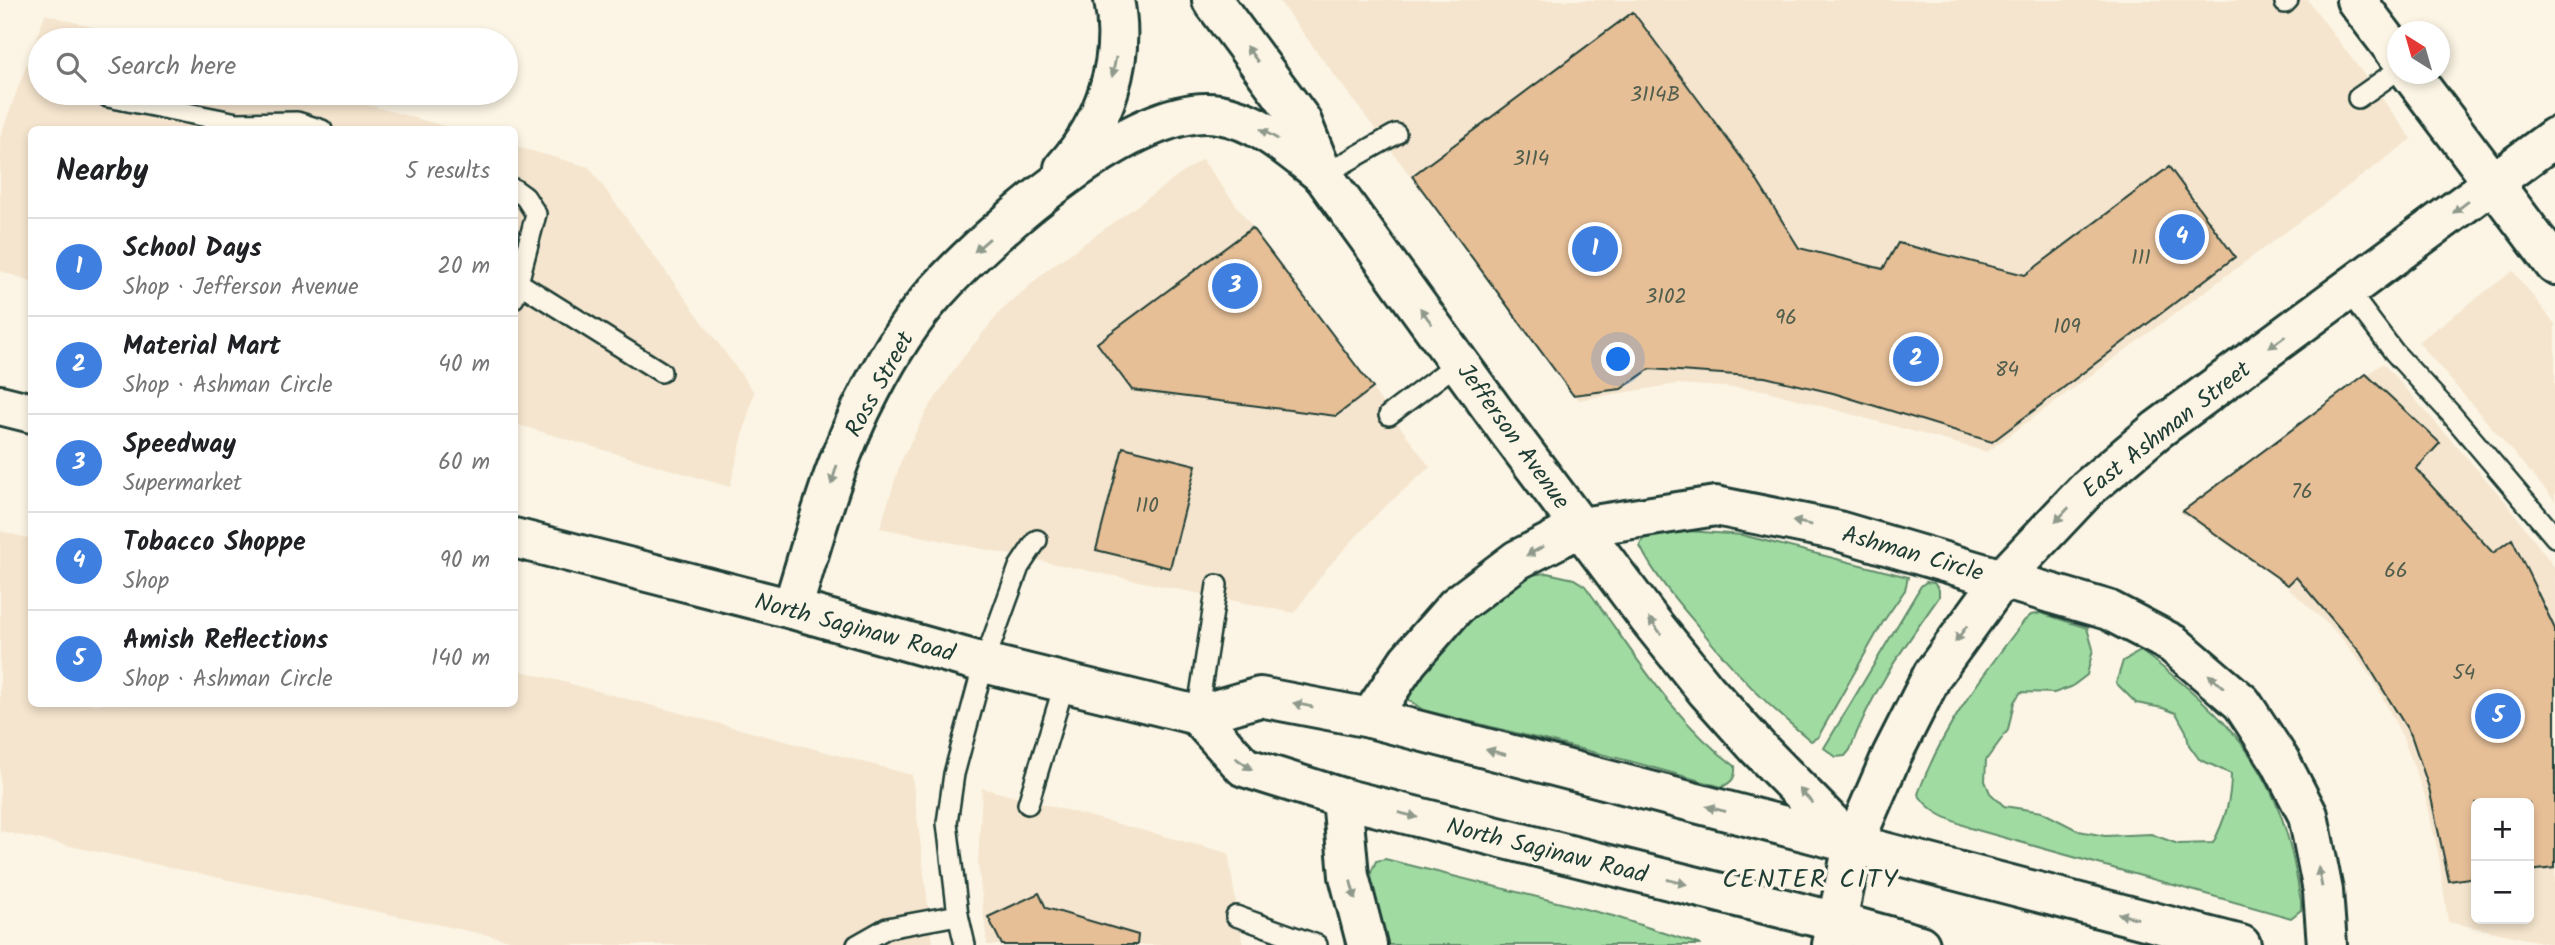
<!DOCTYPE html>
<html lang="en">
<head>
<meta charset="utf-8">
<style>
	body { margin:0; font-family:Kalam,sans-serif; background:#f2f2f2; color:#202124 }
	.controls { position:absolute; right:21px; bottom:21px; display:grid; overflow:hidden; border-radius:10px; box-shadow:0 4px 10px #0003 }
	.controls button { width:63px; height:63px; display:grid; place-items:center; padding:0; border:0; border-bottom:2px solid #e0e0e0; background:#fff; color:#202124; font:35px sans-serif }
	.compass { position:absolute; left:2387px; top:21px; width:63px; height:63px; border-radius:50%; background:#fff; box-shadow:0 4px 10px #0003; rotate:323deg }
	.you { position:absolute; left:1619px; top:360px; width:24px; height:24px; margin:-18px; border:5px solid #fff; border-radius:50%; background:#1a73e8; box-shadow:0 0 0 10px #1a73e833 }
	.badge { display:grid; place-items:center; width:46px; height:46px; border-radius:50%; background:#1f3d34; color:#fff; font-size:23px; font-weight:700 }
	.pin { position:absolute; translate:-50% -50%; border:4px solid #fff; box-shadow:0 2px 7px #0006 }
	.list { margin:0; padding:0; list-style:none }
	h2 { display:flex; justify-content:space-between; align-items:center; height:91px; margin:0; padding:0 28px; font-size:30px }
	h2 small { font-size:23px; font-weight:400; color:#757577 }
	.list li { display:grid; grid-template-columns:46px 1fr auto; gap:21px; align-items:center; box-sizing:border-box; height:98px; padding:0 28px; border-top:2px solid #e0e0e0 }
	.list b { display:block; font-size:26px; white-space:nowrap }
	.list p { margin:0; font-size:23px; white-space:nowrap; color:#757577 }
	.list em { font-size:23px; font-style:normal; color:#757577 }
	.icon { flex:none; width:38px; height:38px; fill:none; stroke:currentColor; stroke-width:2; stroke-linecap:round; stroke-linejoin:round }
	.map { position:relative; flex:none; width:2555px; height:945px; overflow:hidden }
	.search { position:absolute; background:#fff; box-shadow:0 4px 10px #0003; left:28px; top:28px; width:490px; height:77px; display:flex; align-items:center; gap:18px; box-sizing:border-box; padding:0 24px; border-radius:38px; color:#757577; font-size:26px }
	.panel { position:absolute; background:#fff; box-shadow:0 4px 10px #0003; left:28px; top:126px; width:490px; height:581px; border-radius:10px }
	.map>svg:first-child { display:block }
	.built { fill:#f5e5ce; fill-rule:evenodd }
	.green { fill:#a0dba2; stroke:#608c6b; stroke-width:2 }
	.building { fill:#e6bf97; stroke:#1f3d34; stroke-width:2 }
	.lines { fill:none; stroke-linecap:round; stroke-linejoin:round }
	.lane-casing { stroke:#1f3d34; stroke-width:24 }
	.street-casing { stroke:#1f3d34; stroke-width:44 }
	.secondary-casing { stroke:#1f3d34; stroke-width:44 }
	.lane { stroke:#fcf5e5; stroke-width:19 }
	.street { stroke:#fcf5e5; stroke-width:38 }
	.secondary { stroke:#fcf5e5; stroke-width:38 }
	.oneway { fill:#8e998c }
	.labels { text-anchor:middle; stroke-width:7; stroke-linejoin:round; paint-order:stroke }
	.number-label { font-size:21px; fill:#515e4d }
	.street-label { font-size:24px; fill:#1f3d34; stroke:#fcf5e5 }
	.neighbourhood-label { font-size:26px; letter-spacing:2px; fill:#1f3d34; stroke:#fcf5e5 }
</style>
</head>
<body>
<div class="map">
<svg width="2555" height="945" viewBox="0 0 2555 945">
	<rect width="100%" height="100%" fill="#fcf5e5"/>
	<filter id="ink" filterUnits="userSpaceOnUse"><feTurbulence type="fractalNoise" baseFrequency=".0143" numOctaves="2"/><feDisplacementMap in="SourceGraphic" scale="14" xChannelSelector="R" yChannelSelector="G"/><feConvolveMatrix kernelMatrix="1 2 1 2 8 2 1 2 1" color-interpolation-filters="sRGB"/></filter>
	<g filter="url(#ink)">
		<!-- built -->
		<g class="built">
			<polygon points="1278,0 2308,0 2412,139 1987,452 1764,390 1677,384 1579,400"/>
			<polygon points="45,14 138,40 40,40 40,93 325,93 455,129 32,130 31,281 0,271 0,137"/>
			<polygon points="514,146 589,167 754,392 730,487 515,424"/>
			<polygon points="1202,159 1430,467 1382,509 1327,568 1294,613 880,528 901,461 926,412 961,360 1001,311 1047,270"/>
			<polygon points="2513,271 2555,324 2555,501 2418,342"/>
			<path d="M2383,363l123,139 49,66v377l-107,-23 -9,-64 -13,-59 -23,-61 -30,-59 -33,-43 -57,-53 -103,-71zM2476,803h53v116h-53z"/>
			<polygon points="0,531 31,539 32,704 514,704 515,669 912,775 933,945 533,945 0,831"/>
			<polygon points="982,788 1228,853 1243,945 987,945 978,862"/>
		</g>
		<!-- green -->
		<g class="green">
			<path d="M1676,530l66,5 166,42 -3,13 -22,32 -65,115 -7,4c-45,-36 -78,-71 -114,-116 -21,-25 -43,-50 -57,-79 4,-17 21,-15 36,-16z"/>
			<path d="M1547,573l27,6 11,7c46,62 87,134 150,180 1,12 -3,16 -13,21l-89,-25 -210,-52 -14,-10 2,-14 46,-57 58,-47 15,-7z"/>
			<path d="M1926,582l8,1 5,7v7c-34,48 -69,97 -89,153l-5,6 -9,1 -12,-9 97,-162z"/>
			<path d="M2041,613l46,15 6,21 -6,26 -16,12 -17,6 -33,-1 -7,10 -6,28 -22,30 -1,21 5,12 14,13 38,6 37,19 26,5 46,-2 27,10 35,-1c12,-23 18,-43 18,-69l-32,-15 -10,-14 -3,-14 -10,-18 -13,-5 -27,-5 -20,-20 7,-22 18,-10c69,51 124,101 147,187 6,20 9,42 13,63v9l-10,8 -321,-90c-21,-9 -39,-14 -52,-34 23,-64 65,-120 106,-173l7,-6z"/>
			<polygon points="1385,859 1613,916 1701,945 1384,945 1369,877 1376,861"/>
		</g>
		<!-- building -->
		<g class="building">
			<polygon points="1633,12 1751,171 1799,248 1883,269 1898,243 2025,275 2169,167 2235,257 1992,442 1833,393 1765,377 1650,369 1621,389 1573,395 1412,176"/>
			<polygon points="1252,228 1373,388 1336,416 1132,390 1097,343"/>
			<polygon points="2366,374 2440,443 2416,469 2493,553 2512,539 2555,629 2555,868 2529,871 2529,803 2476,803 2476,877 2449,881 2429,788 2411,735 2360,652 2296,577 2288,585 2183,511"/>
			<polygon points="1123,447 1196,465 1170,568 1096,550"/>
			<polygon points="1039,893 1046,908 1138,935 1137,945 1002,945 988,917"/>
		</g>
		<g class="lines">
			<defs>
				<g id="lane">
					<polyline points="2285,3 2288,0"/>
					<polyline points="108,97 237,123 297,122 322,130"/>
					<polyline points="2358,98 2398,70"/>
					<polyline points="1323,175 1396,134"/>
					<polyline points="514,189 525,197 536,214 514,298"/>
					<polyline points="519,283 661,372"/>
					<polyline points="2348,291 2394,352 2451,414 2555,537"/>
					<polyline points="1389,415 1459,362"/>
					<polyline points="1197,715 1217,585"/>
					<polyline points="1028,804 1065,682"/>
					<polyline points="1236,916 1317,945"/>
					<polyline points="857,945 887,928 958,915"/>
					<polyline points="965,945 958,915 947,823 954,774 984,663 1019,567 1037,540"/>
				</g>
				<g id="street">
					<polyline points="2356,0 2398,55"/>
					<polyline points="2411,74 2555,265"/>
					<path d="M1064,168c41,-45 62,-108 50,-168"/>
					<path d="M792,609c23,-74 42,-150 79,-219 17,-33 39,-69 64,-97 52,-58 202,-193 284,-179 41,7 72,36 104,61"/>
					<polyline points="1370,718 1408,661 1456,606 1517,560 1581,527 1716,506 1835,530 2108,610 2173,644 2242,703 2280,761 2308,815 2323,891 2327,945"/>
					<polyline points="1342,798 1349,876 1367,945"/>
				</g>
				<g id="secondary">
					<polyline points="1212,0 1301,120 1323,175 1508,431 1649,619 1706,690 1758,748 1853,845"/>
					<polyline points="0,405 32,413"/>
					<polyline points="514,538 792,609 984,663 1197,715 1260,697 1370,718 2241,945"/>
					<polyline points="1197,715 1244,767 1342,798 1837,922 1920,945"/>
					<polyline points="1832,945 1853,845 1892,755 1933,674 2002,579 2088,488 2157,430 2555,137"/>
				</g>
			</defs>
			<!-- lane casing -->
			<use href="#lane" class="lane-casing"/>
			<!-- street casing -->
			<use href="#street" class="street-casing"/>
			<!-- secondary casing -->
			<use href="#secondary" class="secondary-casing"/>
			<!-- lane -->
			<use href="#lane" class="lane"/>
			<!-- street -->
			<use href="#street" class="street"/>
			<!-- secondary -->
			<use href="#secondary" class="secondary"/>
		</g>
		<!-- one-way arrows -->
		<defs><path id="oneway-solid" d="M-6-.8H1V-3.2L6.5 0L1 3.2V.8H-6Z" transform="scale(1.75)"/></defs>
		<g class="oneway">
			<use href="#oneway-solid" transform="translate(1252 54) rotate(-127)"/>
			<use href="#oneway-solid" transform="translate(1114 67) rotate(101)"/>
			<use href="#oneway-solid" transform="translate(1269 134) rotate(-150)"/>
			<use href="#oneway-solid" transform="translate(2461 207) rotate(143)"/>
			<use href="#oneway-solid" transform="translate(982 245) rotate(139)"/>
			<use href="#oneway-solid" transform="translate(1426 316) rotate(-126)"/>
			<use href="#oneway-solid" transform="translate(2277 342) rotate(144)"/>
			<use href="#oneway-solid" transform="translate(834 475) rotate(107)"/>
			<use href="#oneway-solid" transform="translate(2062 515) rotate(133)"/>
			<use href="#oneway-solid" transform="translate(1802 523) rotate(-169)"/>
			<use href="#oneway-solid" transform="translate(1535 551) rotate(152)"/>
			<use href="#oneway-solid" transform="translate(1655 626) rotate(-128)"/>
			<use href="#oneway-solid" transform="translate(1961 634) rotate(126)"/>
			<use href="#oneway-solid" transform="translate(2216 681) rotate(-139)"/>
			<use href="#oneway-solid" transform="translate(1303 705) rotate(-169)"/>
			<use href="#oneway-solid" transform="translate(1496 752) rotate(-165)"/>
			<use href="#oneway-solid" transform="translate(1244 764) rotate(35)"/>
			<use href="#oneway-solid" transform="translate(1806 796) rotate(-134)"/>
			<use href="#oneway-solid" transform="translate(1716 809) rotate(-165)"/>
			<use href="#oneway-solid" transform="translate(1408 815) rotate(14)"/>
			<use href="#oneway-solid" transform="translate(2320 877) rotate(-101)"/>
			<use href="#oneway-solid" transform="translate(1677 882) rotate(14)"/>
			<use href="#oneway-solid" transform="translate(1353 890) rotate(75)"/>
			<use href="#oneway-solid" transform="translate(2128 916) rotate(-166)"/>
		</g>
	</g>
	<g class="labels">
		<!-- number labels -->
		<g class="number-label">
			<text x="1655" y="101">3114B</text>
			<text x="1531" y="165">3114</text>
			<text x="2141" y="264">111</text>
			<text x="1666" y="303">3102</text>
			<text x="1786" y="324">96</text>
			<text x="2067" y="333">109</text>
			<text x="2007" y="376">84</text>
			<text x="2302" y="498">76</text>
			<text x="1147" y="512">110</text>
			<text x="2396" y="577">66</text>
			<text x="2464" y="679">54</text>
		</g>
		<!-- street labels -->
		<g class="street-label">
			<text transform="translate(879 384) rotate(-61)" y="8">Ross Street</text>
			<text transform="translate(2166 429) rotate(-38)" y="8">East Ashman Street</text>
			<text transform="translate(1514 436) rotate(54)" y="8">Jefferson Avenue</text>
			<text transform="translate(1913 553) rotate(16)" y="8">Ashman Circle</text>
			<text transform="translate(855 627) rotate(15)" y="8">North Saginaw Road</text>
			<text transform="translate(1547 850) rotate(14)" y="8">North Saginaw Road</text>
		</g>
		<!-- neighbourhood labels -->
		<g class="neighbourhood-label">
			<text x="1811" y="887">CENTER CITY</text>
		</g>
	</g>
</svg>
<div class="controls">
<button>+</button>
<button>−</button>
</div>
<svg class="compass" viewBox="-18 -18 36 36"><path d="M0-13l5 13h-10z" fill="#e53935"/><path d="M0 13l5-13h-10z" fill="#757577"/></svg>
<div class="you"></div>
<div class="pin badge" style="left:1595px;top:249px;background:#3f7fe0">1</div>
<div class="pin badge" style="left:1916px;top:359px;background:#3f7fe0">2</div>
<div class="pin badge" style="left:1235px;top:286px;background:#3f7fe0">3</div>
<div class="pin badge" style="left:2182px;top:237px;background:#3f7fe0">4</div>
<div class="pin badge" style="left:2498px;top:716px;background:#3f7fe0">5</div>
<div class="search"><svg class="icon" aria-label="search" viewBox="0 0 24 24"><circle cx="10" cy="10" r="6"/><path d="M15 15l6 6"/></svg>Search here</div>
<section class="panel">
<h2>Nearby<small>5 results</small></h2>
<ul class="list">
<li><span class="badge" style="background:#3f7fe0">1</span><div><b>School Days</b><p>Shop · Jefferson Avenue</p></div><em>20 m</em></li>
<li><span class="badge" style="background:#3f7fe0">2</span><div><b>Material Mart</b><p>Shop · Ashman Circle</p></div><em>40 m</em></li>
<li><span class="badge" style="background:#3f7fe0">3</span><div><b>Speedway</b><p>Supermarket</p></div><em>60 m</em></li>
<li><span class="badge" style="background:#3f7fe0">4</span><div><b>Tobacco Shoppe</b><p>Shop</p></div><em>90 m</em></li>
<li><span class="badge" style="background:#3f7fe0">5</span><div><b>Amish Reflections</b><p>Shop · Ashman Circle</p></div><em>140 m</em></li>
</ul>
</section>
</div>
</body>
</html>
